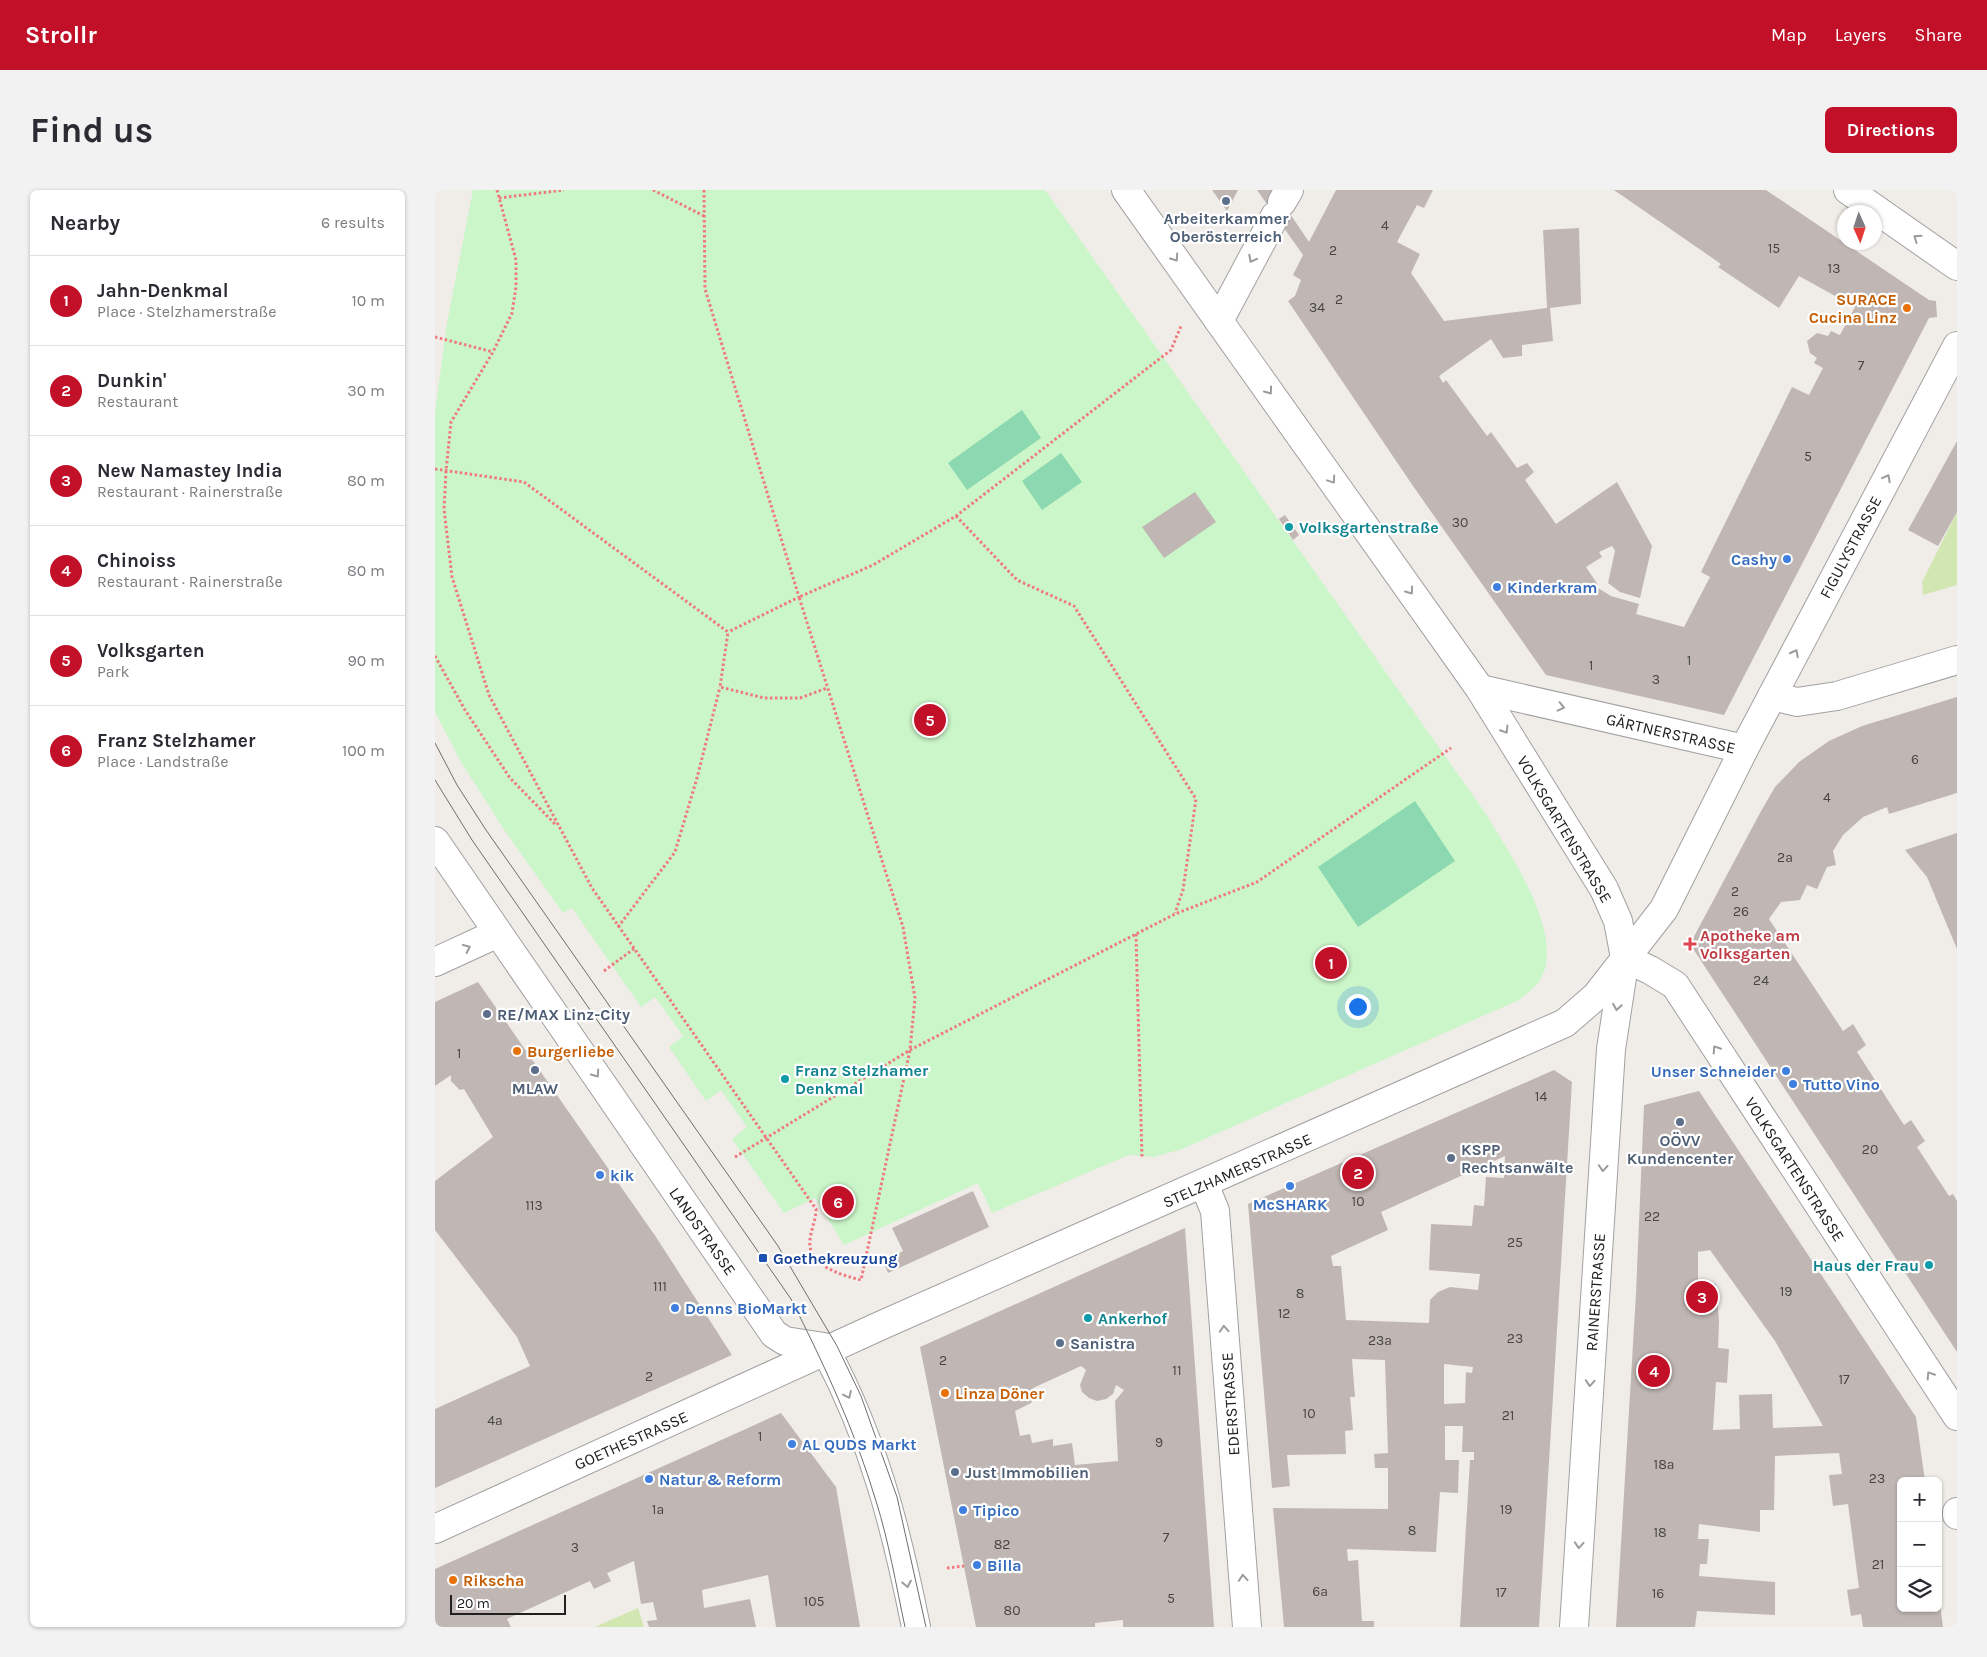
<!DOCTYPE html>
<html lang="en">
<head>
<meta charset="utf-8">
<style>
	body { margin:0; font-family:Karla,sans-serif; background:#f2f2f3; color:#2b2b33 }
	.controls { position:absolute; right:15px; bottom:15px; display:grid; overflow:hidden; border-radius:8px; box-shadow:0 1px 4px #0004 }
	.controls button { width:45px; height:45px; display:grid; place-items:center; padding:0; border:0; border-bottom:1px solid #e1e1e2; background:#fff; color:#2b2b33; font:25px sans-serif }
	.compass { position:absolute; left:1402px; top:15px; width:45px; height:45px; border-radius:50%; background:#fff; box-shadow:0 1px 4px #0004; rotate:177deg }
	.scale { position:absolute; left:15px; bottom:12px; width:116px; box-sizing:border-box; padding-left:5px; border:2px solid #202020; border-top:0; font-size:14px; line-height:18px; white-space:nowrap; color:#202020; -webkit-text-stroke:4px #fff; paint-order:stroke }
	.you { position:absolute; left:922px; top:816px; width:18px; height:18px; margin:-12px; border:4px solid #fff; border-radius:50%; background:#1a73e8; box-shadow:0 0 0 8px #1a73e833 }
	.badge { display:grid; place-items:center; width:32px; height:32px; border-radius:50%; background:#c11028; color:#fff; font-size:16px; font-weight:700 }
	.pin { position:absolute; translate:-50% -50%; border:2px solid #fff; box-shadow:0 1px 5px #0006 }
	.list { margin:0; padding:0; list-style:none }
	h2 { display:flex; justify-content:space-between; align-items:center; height:65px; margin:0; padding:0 20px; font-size:21px }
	h2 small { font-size:16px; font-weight:400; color:#7c7c81 }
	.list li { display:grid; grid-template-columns:32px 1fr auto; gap:15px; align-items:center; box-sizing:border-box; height:90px; padding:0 20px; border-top:1px solid #e1e1e2 }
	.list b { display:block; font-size:19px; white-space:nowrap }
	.list p { margin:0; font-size:16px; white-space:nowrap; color:#7c7c81 }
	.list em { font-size:16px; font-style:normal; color:#7c7c81 }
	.icon { flex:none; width:28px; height:28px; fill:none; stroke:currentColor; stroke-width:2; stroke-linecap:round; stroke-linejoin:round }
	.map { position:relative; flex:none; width:1522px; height:1437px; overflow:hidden; border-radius:8px }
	header { display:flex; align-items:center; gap:30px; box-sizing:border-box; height:70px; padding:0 25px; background:#c11028; color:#fff }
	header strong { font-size:24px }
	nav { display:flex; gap:28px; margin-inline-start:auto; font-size:18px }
	.intro { display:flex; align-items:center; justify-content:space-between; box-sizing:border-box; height:120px; padding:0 30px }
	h1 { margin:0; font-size:35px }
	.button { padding:12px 22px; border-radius:8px; background:#c11028; color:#fff; font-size:18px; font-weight:700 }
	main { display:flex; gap:30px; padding:0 30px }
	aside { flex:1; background:#fff; border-radius:8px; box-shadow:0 1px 4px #0004 }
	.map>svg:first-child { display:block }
	.grass { fill:#d2e6b2 }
	.park { fill:#cbf6c9 }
	.pitch { fill:#8cd8b1 }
	.building { fill:#c0b7b4; fill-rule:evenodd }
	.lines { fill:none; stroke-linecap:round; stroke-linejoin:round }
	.minor-casing { stroke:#a1a1a1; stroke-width:30 }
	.path { stroke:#ef797d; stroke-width:3; stroke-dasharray:2.5 2.5; stroke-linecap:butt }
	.minor { stroke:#fff; stroke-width:28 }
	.tram { stroke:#6e6e6e; stroke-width:1 }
	.oneway { stroke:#9b9b9b }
	.service-dot { fill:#5c6f8a; stroke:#fff; stroke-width:2 }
	.food-dot { fill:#e8710a; stroke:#fff; stroke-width:2 }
	.culture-dot { fill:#0f9aa8; stroke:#fff; stroke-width:2 }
	.shop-dot { fill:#3f7fe0; stroke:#fff; stroke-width:2 }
	.health-dot { fill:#e0444e; stroke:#fff; stroke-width:2 }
	.transit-dot { fill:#1a4fb4; stroke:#fff; stroke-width:2 }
	.labels { text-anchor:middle; stroke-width:4.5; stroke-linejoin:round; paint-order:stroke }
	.number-label { font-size:14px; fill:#484645 }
	.service-label { font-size:16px; font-weight:bold; fill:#4e5e75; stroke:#fff; text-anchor:start }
	.food-label { font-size:16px; font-weight:bold; fill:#c56008; stroke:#fff; text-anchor:start }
	.culture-label { font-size:16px; font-weight:bold; fill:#0d838f; stroke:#fff; text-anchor:start }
	.street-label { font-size:16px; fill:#202020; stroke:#fff }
	.shop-label { font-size:16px; font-weight:bold; fill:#366cbe; stroke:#fff; text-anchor:start }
	.health-label { font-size:16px; font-weight:bold; fill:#be3a42; stroke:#fff; text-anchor:start }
	.transit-label { font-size:16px; font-weight:bold; fill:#164399; stroke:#fff; text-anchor:start }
</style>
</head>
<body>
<header>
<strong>Strollr</strong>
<nav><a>Map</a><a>Layers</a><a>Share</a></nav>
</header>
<div class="intro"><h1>Find us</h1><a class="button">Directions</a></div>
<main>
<aside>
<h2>Nearby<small>6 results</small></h2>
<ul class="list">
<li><span class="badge">1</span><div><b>Jahn-Denkmal</b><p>Place · Stelzhamerstraße</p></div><em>10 m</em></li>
<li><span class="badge">2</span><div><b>Dunkin'</b><p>Restaurant</p></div><em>30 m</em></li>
<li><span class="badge">3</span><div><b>New Namastey India</b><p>Restaurant · Rainerstraße</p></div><em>80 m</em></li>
<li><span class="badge">4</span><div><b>Chinoiss</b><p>Restaurant · Rainerstraße</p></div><em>80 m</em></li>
<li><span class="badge">5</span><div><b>Volksgarten</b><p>Park</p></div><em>90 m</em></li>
<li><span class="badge">6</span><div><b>Franz Stelzhamer</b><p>Place · Landstraße</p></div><em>100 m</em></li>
</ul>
</aside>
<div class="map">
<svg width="1522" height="1437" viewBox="0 0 1522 1437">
	<rect width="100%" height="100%" fill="#f0ece8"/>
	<!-- grass -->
	<g class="grass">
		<polygon points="1522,322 1522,395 1488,405 1487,392"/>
		<polygon points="203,1418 209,1437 160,1437"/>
	</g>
	<!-- park -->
	<path class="park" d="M38,0h572l441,624c23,38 68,104 60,150 -2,16 -15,27 -27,36l-337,149 -28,8 -25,-2 -137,58 -14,-30 -134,62 -29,-47 -31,15 -52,-74 15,-12 -26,-37 -15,11 -37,-54 14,-11 -28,-39 -14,10 -69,-99 -9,5 -58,-82 -44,-69 -26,-50v-300l12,-89z"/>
	<!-- pitch -->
	<g class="pitch">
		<polygon points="587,220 606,248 532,300 513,273"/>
		<polygon points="626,263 647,292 607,320 587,291"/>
		<polygon points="980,611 1020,671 923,737 883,677"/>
	</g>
	<!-- building -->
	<g class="building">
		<polygon points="777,0 803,0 792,21"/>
		<polygon points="822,0 839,0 874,52 901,0 998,0 989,18 982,15 962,52 985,64 976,83 1009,131 1112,118 1108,40 1144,38 1146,114 1115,118 1118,151 1087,155 1087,166 1068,168 1056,149 1004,186 1008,193 1011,190 1052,246 1056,242 1082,278 1092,273 1099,282 1090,290 1121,334 1182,292 1217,356 1205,408 1185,402 1173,393 1180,361 1177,356 1164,362 1167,367 1151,377 1163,395 1163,398 1176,406 1204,414 1201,424 1249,437 1275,387 1266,382 1357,197 1374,205 1388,178 1379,173 1382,168 1375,163 1372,151 1382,143 1393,146 1396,141 1405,145 1420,117 1364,86 1344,118 1283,77 1286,74 1179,0 1331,0 1494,110 1501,111 1502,127 1494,128 1289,525 1111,485 978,296 853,111 860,106 866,90 858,85 868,65"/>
		<polygon points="1522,251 1522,322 1503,356 1473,340"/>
		<polygon points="760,302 781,332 729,368 707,337"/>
		<polygon points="850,325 864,345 858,350 844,329"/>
		<polygon points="1522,507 1522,603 1454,624 1452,617 1428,627 1408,645 1398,661 1401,675 1392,677 1382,699 1372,695 1365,710 1346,712 1334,729 1408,841 1418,834 1431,855 1422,862 1469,935 1476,930 1490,951 1482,957 1514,1006 1518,1004 1522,1011 1522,1162 1255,754 1325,623 1340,597 1364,572 1394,551 1427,536"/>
		<polygon points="1522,643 1522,759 1492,687 1470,660"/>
		<polygon points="43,792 221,1047 297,1165 0,1298 0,1219 95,1176 82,1147 0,1040 0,991 58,947 29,899 25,900 16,891 16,885 0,896 0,812"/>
		<path d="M1119,880l18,12 -33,545h-79l10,-167h4v-8h-12l1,-26h-18v34h14l-1,33 -18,-1 -4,60 -89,-3 1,12 10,-1 4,61h12v6h-90l-11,-119 115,1v-41h-13l-1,-14 14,-1 -3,-93 -33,-1 3,38h-5l3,33 -8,1 1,23 -59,1 3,31 -18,2 -24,-284zM1070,966l-1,22 -18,-1 -2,29 -10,-1 -2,21 -41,-2 -2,46 51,4 -2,16 -28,-3 -12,5 -8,8 -1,23 -83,-3 -5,-54h-8l-2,-10 57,-26 -7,-18zM1009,1174l29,3 -1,6 -6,-1 -1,31 -21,1z"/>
		<path d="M1264,901l217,326 9,64h-24v127h37l1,-12 4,31h-80l-2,-13 -10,2 -4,-26 12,-2 -11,-84 -15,2 -4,-31 13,-1 -3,-21 -64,3 -1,54h-14v22l-61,-8 -1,15h11l-2,25h-7l-1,12 76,6v33l-78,-4 -2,16h-79l20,-333 8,-189zM1275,1060l65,91 48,85 -50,2 -1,-34 -33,1 1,34 -27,1 3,-48 11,1 2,-34 -11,-1 1,-27 -3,-37 -18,-3v-29z"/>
		<polygon points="538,1001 554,1037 453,1083 448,1071 468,1061 457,1038"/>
		<path d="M750,1038l29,399h-91v-7l-28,3v4h-119l-56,-280zM646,1176l5,4 -6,15 2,7 7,6 8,3 9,-2 7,-5 3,-9 8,5 -9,11 3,60 -43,4 -3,-22 -19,3v-7l-21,4 -2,-9 -10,2 -5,-25 16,-8 3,-6 -1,-9z"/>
		<polygon points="346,1223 401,1297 425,1437 341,1437 333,1385 267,1400 269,1418 315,1409 321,1437 214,1437 212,1431 222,1430 218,1412 206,1414 199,1371 172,1383 176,1391 159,1399 155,1391 72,1429 76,1437 0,1437 0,1379"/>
	</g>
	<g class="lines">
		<defs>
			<g id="minor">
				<polyline points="691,0 1045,499 1169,699 1183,731 1190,768 1176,859 1139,1437"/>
				<polyline points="1413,0 1522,76"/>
				<polyline points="847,12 854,0"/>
				<polyline points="784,131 840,26"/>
				<polyline points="1045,499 1309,559"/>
				<polyline points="1337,506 1362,512 1402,506 1522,470"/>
				<path d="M0,651l339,493 11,7 39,6 2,4c48,90 70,177 90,276"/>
				<polyline points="1190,768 1215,780 1240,795 1522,1226"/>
				<polyline points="0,772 63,743"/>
				<polyline points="769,994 780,1021 812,1437"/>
				<polyline points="1522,1322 1522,1325"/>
				<polyline points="0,1339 447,1135 1130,833 1161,806 1229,719 1309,559 1522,156"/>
			</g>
		</defs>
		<!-- minor casing -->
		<use href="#minor" class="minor-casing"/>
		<!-- path -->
		<g class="path">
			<path d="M62,0l19,70v27l-4,26 -19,39 -42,70 -5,49 -2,38 8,68 16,51 21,67 103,193 224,321c0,11 -5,20 -6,31 -3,26 32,35 51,40l49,-230 5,-52 -12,-71 -104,-330 74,-32 83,-49 215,-166 10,-24"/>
			<polyline points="218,0 269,26"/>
			<polyline points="269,0 270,99 364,407 293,442"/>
			<polyline points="64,8 129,0"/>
			<polyline points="0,147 58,162"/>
			<polyline points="0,279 89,292 293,442 285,497 329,508 365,508 392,498"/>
			<polyline points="521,326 582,390 639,416 761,609 748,700 740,723"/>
			<polyline points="0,466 30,520 75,588 121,635"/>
			<polyline points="183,737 240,662 262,588 285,497"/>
			<polyline points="701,744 707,968"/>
			<polyline points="169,781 200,758"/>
			<polyline points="300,967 475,860 740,724 822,692 1016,558"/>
			<polyline points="512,1378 529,1376"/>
		</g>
		<!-- minor -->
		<use href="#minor" class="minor"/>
		<!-- tram -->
		<g class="tram">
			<polyline points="0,553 22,595 51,640 343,1056 402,1156 426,1206 462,1307 491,1437"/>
			<path d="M0,590l37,60 319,459c33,65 64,132 85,202 13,41 20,84 29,126"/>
		</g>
	</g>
	<!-- one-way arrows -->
	<defs><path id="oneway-chevron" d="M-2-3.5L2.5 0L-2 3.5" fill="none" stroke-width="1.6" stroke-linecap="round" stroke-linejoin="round" transform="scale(1.25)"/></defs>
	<g class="oneway">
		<use href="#oneway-chevron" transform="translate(1482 48) rotate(-145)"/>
		<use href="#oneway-chevron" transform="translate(740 68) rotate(55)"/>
		<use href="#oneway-chevron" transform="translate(817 69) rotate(118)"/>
		<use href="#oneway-chevron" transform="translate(834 201) rotate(54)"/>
		<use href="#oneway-chevron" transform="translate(1452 288) rotate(-62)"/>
		<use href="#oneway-chevron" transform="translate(897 290) rotate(56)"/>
		<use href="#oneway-chevron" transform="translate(975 401) rotate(54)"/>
		<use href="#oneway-chevron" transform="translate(1360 463) rotate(-63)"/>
		<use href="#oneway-chevron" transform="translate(1126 517) rotate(13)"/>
		<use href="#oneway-chevron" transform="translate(1070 540) rotate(58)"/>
		<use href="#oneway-chevron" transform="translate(32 758) rotate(-25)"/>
		<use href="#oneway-chevron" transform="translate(1182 817) rotate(99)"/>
		<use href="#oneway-chevron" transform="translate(1281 859) rotate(-123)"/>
		<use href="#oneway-chevron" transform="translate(161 884) rotate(55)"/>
		<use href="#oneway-chevron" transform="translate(1168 978) rotate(94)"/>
		<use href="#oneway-chevron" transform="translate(789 1139) rotate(-94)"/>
		<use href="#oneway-chevron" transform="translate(1495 1185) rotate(-123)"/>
		<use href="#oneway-chevron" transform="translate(1155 1193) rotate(94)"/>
		<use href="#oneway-chevron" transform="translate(413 1205) rotate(65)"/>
		<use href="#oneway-chevron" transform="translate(1144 1355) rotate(94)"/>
		<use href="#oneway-chevron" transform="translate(808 1388) rotate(-94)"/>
		<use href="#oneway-chevron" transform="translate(472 1394) rotate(79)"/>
	</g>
	<!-- markers -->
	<g class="service-dot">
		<circle cx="791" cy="11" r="5"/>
		<circle cx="52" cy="824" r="5"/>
		<circle cx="100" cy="880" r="5"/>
		<circle cx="1245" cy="932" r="5"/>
		<circle cx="1016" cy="968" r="5"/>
		<circle cx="625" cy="1153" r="5"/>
		<circle cx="520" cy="1282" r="5"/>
	</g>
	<g class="food-dot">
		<circle cx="1472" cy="118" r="5"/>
		<circle cx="82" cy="861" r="5"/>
		<circle cx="510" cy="1203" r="5"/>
		<circle cx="18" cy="1390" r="5"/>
	</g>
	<g class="culture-dot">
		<circle cx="854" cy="337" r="5"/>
		<circle cx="350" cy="889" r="5"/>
		<circle cx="1494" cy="1075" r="5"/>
		<circle cx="653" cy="1128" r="5"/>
	</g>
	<g class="shop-dot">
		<circle cx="1352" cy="369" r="5"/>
		<circle cx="1062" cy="397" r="5"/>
		<circle cx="1351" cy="881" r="5"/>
		<circle cx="1358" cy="894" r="5"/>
		<circle cx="165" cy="985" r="5"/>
		<circle cx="855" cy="996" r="5"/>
		<circle cx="240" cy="1118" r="5"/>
		<circle cx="357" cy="1254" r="5"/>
		<circle cx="214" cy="1289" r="5"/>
		<circle cx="528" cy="1320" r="5"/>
		<circle cx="542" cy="1375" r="5"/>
	</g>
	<path class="health-dot" d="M1252.5 746.5h5v5h5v5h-5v5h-5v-5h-5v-5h5z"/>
	<rect class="transit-dot" x="323" y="1063" width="10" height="10" rx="2.5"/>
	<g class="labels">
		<!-- number labels -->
		<g class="number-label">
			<text x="950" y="40">4</text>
			<text x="1339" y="63">15</text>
			<text x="898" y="65">2</text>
			<text x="1399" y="83">13</text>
			<text x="904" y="114">2</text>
			<text x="882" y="122">34</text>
			<text x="1426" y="180">7</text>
			<text x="1373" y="271">5</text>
			<text x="1025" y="337">30</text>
			<text x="1254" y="475">1</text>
			<text x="1156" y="480">1</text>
			<text x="1221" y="494">3</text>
			<text x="1480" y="574">6</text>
			<text x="1392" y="612">4</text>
			<text x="1350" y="672">2a</text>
			<text x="1300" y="706">2</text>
			<text x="1306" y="726">26</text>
			<text x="1326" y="795">24</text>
			<text x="24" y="868">1</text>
			<text x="1106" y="911">14</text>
			<text x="1435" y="964">20</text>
			<text x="923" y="1016">10</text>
			<text x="99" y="1020">113</text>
			<text x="1217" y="1031">22</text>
			<text x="1080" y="1057">25</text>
			<text x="225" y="1101">111</text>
			<text x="1351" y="1106">19</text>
			<text x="865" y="1108">8</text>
			<text x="849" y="1128">12</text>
			<text x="1080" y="1153">23</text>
			<text x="945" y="1155">23a</text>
			<text x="508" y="1175">2</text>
			<text x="742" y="1185">11</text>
			<text x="214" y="1191">2</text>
			<text x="1409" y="1194">17</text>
			<text x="874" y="1228">10</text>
			<text x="1073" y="1230">21</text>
			<text x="60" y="1235">4a</text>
			<text x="325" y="1251">1</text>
			<text x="724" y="1257">9</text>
			<text x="1229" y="1279">18a</text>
			<text x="1442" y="1293">23</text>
			<text x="223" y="1324">1a</text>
			<text x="1071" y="1324">19</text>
			<text x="977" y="1345">8</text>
			<text x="1225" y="1347">18</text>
			<text x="731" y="1352">7</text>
			<text x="567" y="1359">82</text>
			<text x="140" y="1362">3</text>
			<text x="1443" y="1379">21</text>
			<text x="885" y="1406">6a</text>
			<text x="1066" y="1407">17</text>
			<text x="1223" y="1408">16</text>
			<text x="736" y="1413">5</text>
			<text x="379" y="1416">105</text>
			<text x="577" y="1425">80</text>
		</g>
		<!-- service labels -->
		<g class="service-label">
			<text x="791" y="34" text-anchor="middle">Arbeiterkammer<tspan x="791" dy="18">Oberösterreich</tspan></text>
			<text x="62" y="830">RE/MAX Linz-City</text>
			<text x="100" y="904" text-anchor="middle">MLAW</text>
			<text x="1245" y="956" text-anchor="middle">OÖVV<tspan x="1245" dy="18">Kundencenter</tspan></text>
			<text x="1026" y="965">KSPP<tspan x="1026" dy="18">Rechtsanwälte</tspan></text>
			<text x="635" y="1159">Sanistra</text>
			<text x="530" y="1288">Just Immobilien</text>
		</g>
		<!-- food labels -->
		<g class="food-label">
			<text x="1462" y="115" text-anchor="end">SURACE<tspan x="1462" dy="18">Cucina Linz</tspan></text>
			<text x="92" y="867">Burgerliebe</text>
			<text x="520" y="1209">Linza Döner</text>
			<text x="28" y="1396">Rikscha</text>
		</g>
		<!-- culture labels -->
		<g class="culture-label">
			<text x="864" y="343">Volksgartenstraße</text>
			<text x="360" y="886">Franz Stelzhamer<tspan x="360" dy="18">Denkmal</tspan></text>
			<text x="1484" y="1081" text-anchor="end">Haus der Frau</text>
			<text x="663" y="1134">Ankerhof</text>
		</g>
		<!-- street labels -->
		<g class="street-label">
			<text transform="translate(1415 357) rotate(-62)" y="6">FIGULYSTRASSE</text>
			<text transform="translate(1236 543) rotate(13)" y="6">GÄRTNERSTRASSE</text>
			<text transform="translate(1130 639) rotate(59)" y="6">VOLKSGARTENSTRASSE</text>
			<text transform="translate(1360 979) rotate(57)" y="6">VOLKSGARTENSTRASSE</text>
			<text transform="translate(802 980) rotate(-24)" y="6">STELZHAMERSTRASSE</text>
			<text transform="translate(268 1041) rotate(55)" y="6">LANDSTRASSE</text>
			<text transform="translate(1160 1102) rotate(-86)" y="6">RAINERSTRASSE</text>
			<text transform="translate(795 1214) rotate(-94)" y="6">EDERSTRASSE</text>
			<text transform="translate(196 1250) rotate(-24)" y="6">GOETHESTRASSE</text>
		</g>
		<!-- shop labels -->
		<g class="shop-label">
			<text x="1342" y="375" text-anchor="end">Cashy</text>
			<text x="1072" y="403">Kinderkram</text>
			<text x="1341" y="887" text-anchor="end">Unser Schneider</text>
			<text x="1368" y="900">Tutto Vino</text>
			<text x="175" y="991">kik</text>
			<text x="855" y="1020" text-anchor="middle">McSHARK</text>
			<text x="250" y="1124">Denns BioMarkt</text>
			<text x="367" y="1260">AL QUDS Markt</text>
			<text x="224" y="1295">Natur &amp; Reform</text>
			<text x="538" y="1326">Tipico</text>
			<text x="552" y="1381">Billa</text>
		</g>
		<!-- health labels -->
		<g class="health-label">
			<text x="1265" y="751">Apotheke am<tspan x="1265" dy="18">Volksgarten</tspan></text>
		</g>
		<!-- transit labels -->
		<g class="transit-label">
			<text x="338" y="1074">Goethekreuzung</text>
		</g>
	</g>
</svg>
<div class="controls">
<button>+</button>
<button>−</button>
<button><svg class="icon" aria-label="layers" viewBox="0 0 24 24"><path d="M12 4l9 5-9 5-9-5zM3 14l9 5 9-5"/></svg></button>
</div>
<svg class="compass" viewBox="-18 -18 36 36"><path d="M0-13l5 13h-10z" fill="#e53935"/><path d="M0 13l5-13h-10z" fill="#7c7c81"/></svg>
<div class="scale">20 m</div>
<div class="you"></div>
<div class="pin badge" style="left:896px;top:773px">1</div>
<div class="pin badge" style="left:923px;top:983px">2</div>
<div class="pin badge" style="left:1267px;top:1107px">3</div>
<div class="pin badge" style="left:1219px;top:1181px">4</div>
<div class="pin badge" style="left:495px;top:530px">5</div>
<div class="pin badge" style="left:403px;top:1012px">6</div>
</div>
</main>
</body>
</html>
